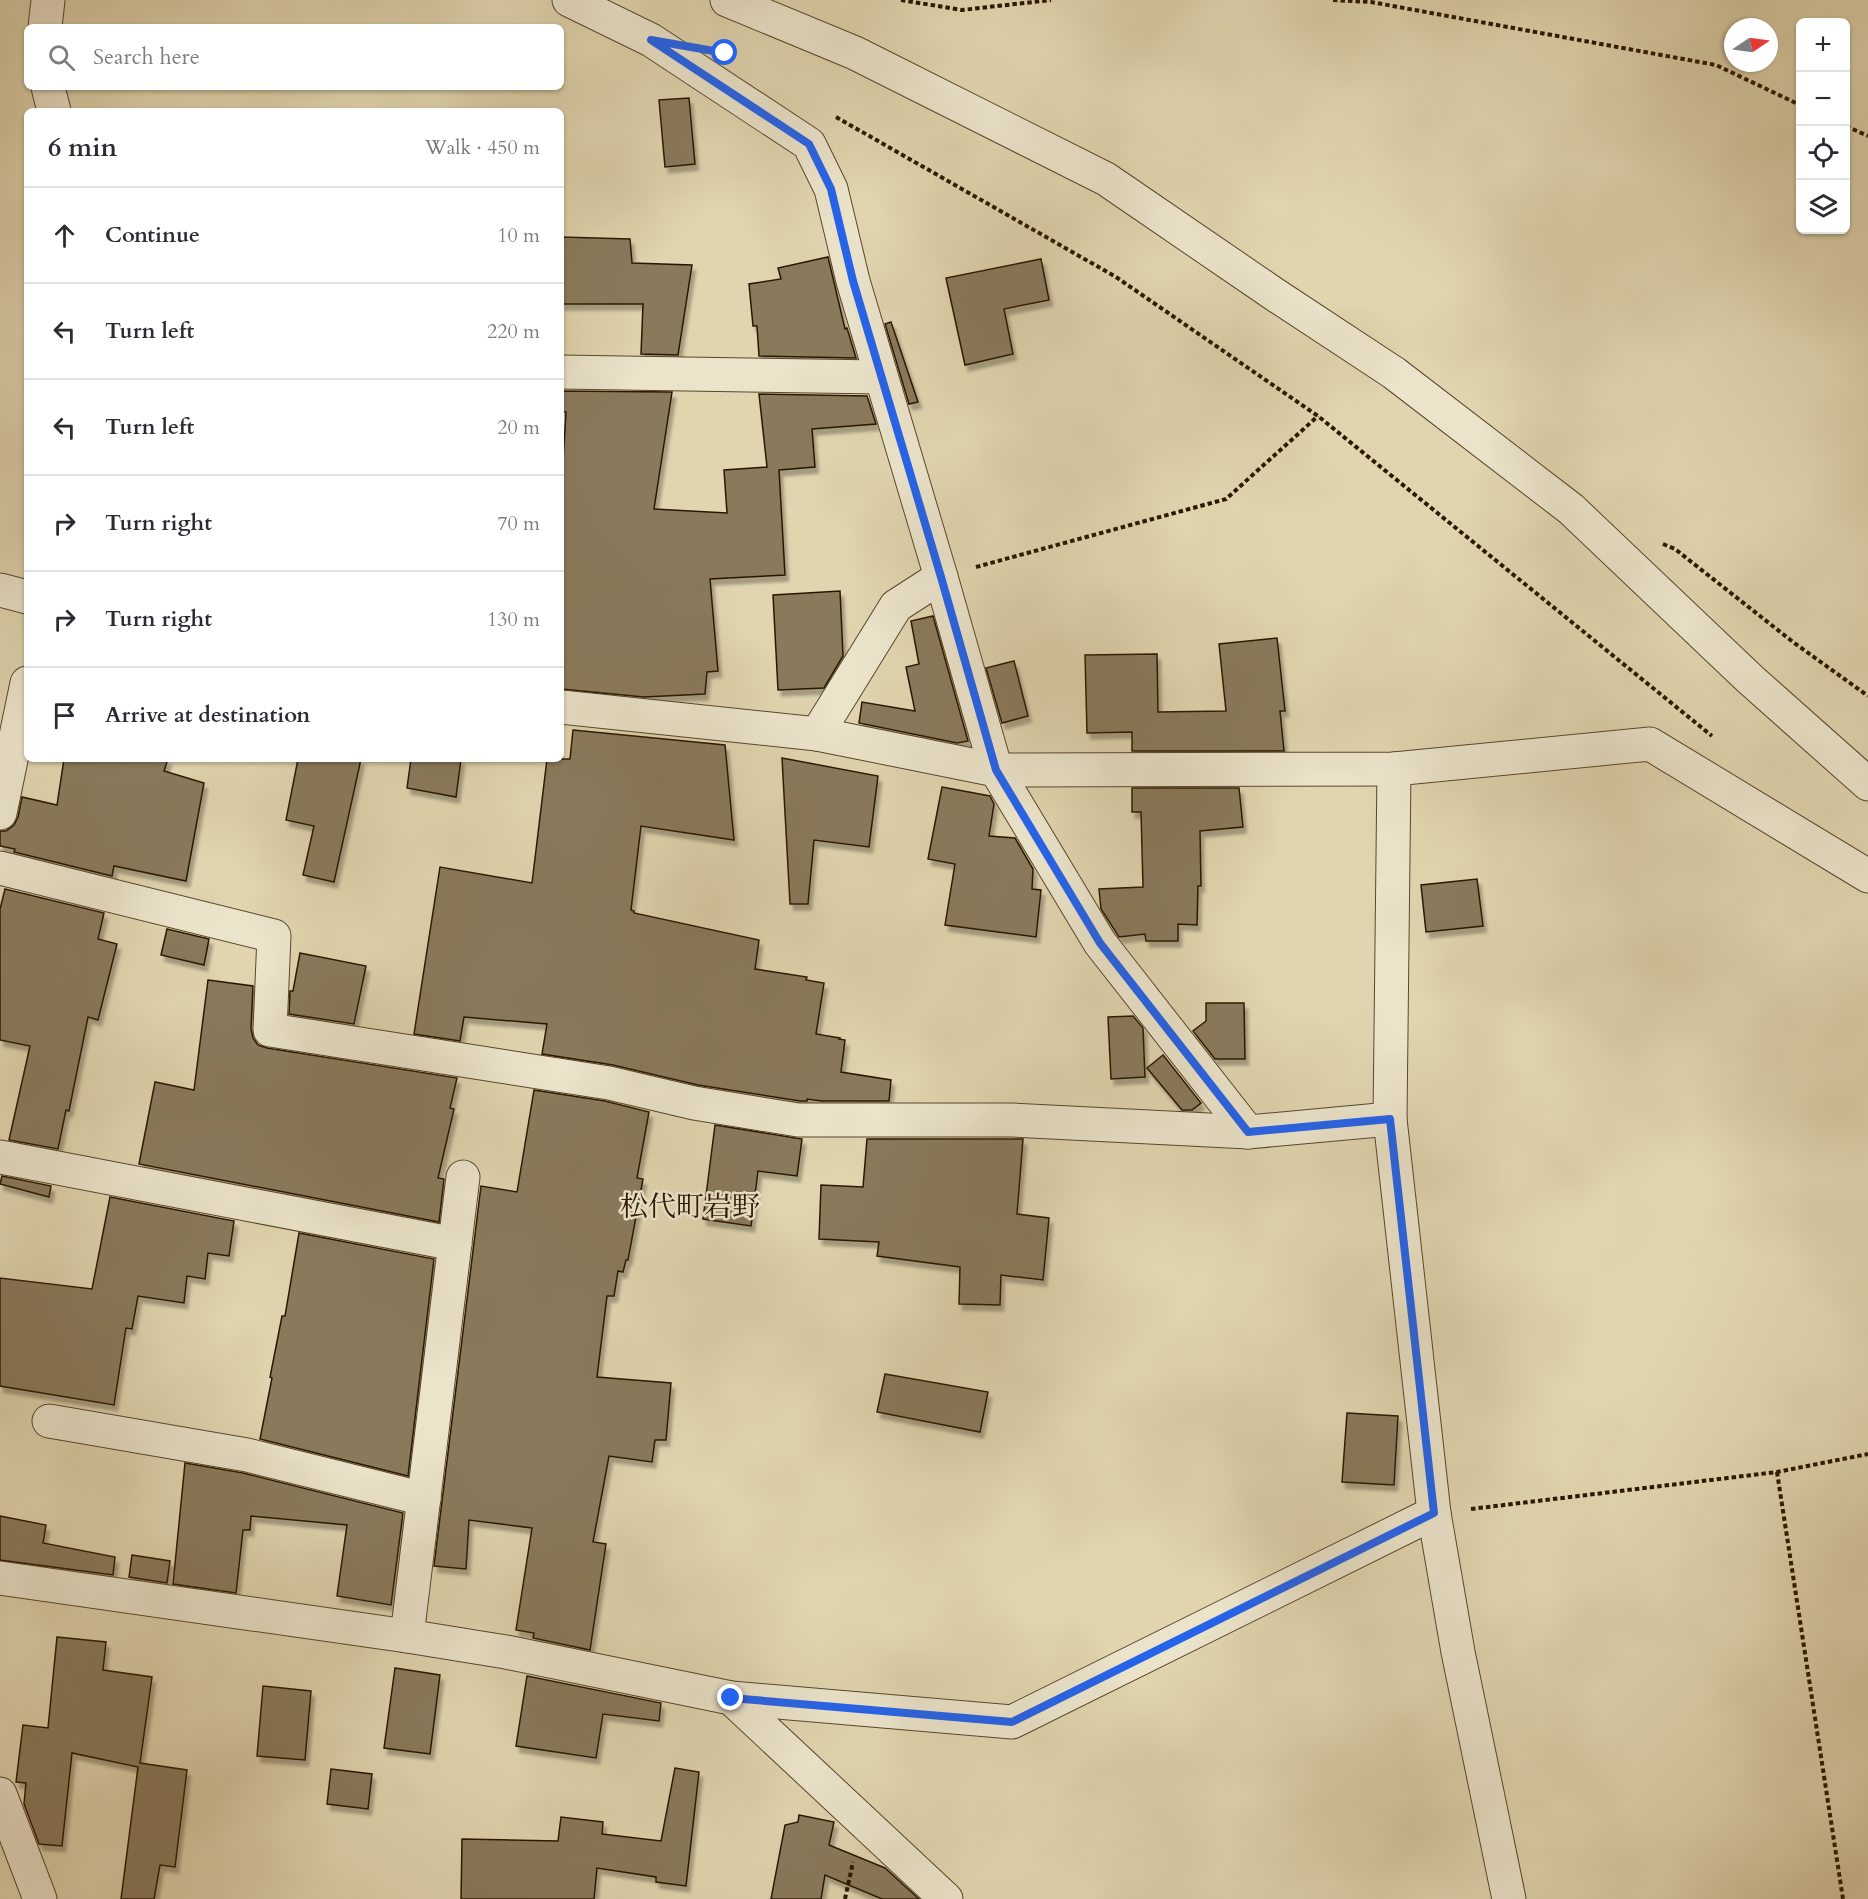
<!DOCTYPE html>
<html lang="en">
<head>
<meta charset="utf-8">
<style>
	body { margin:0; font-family:Cardo,"Noto Serif JP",serif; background:#f2f2f3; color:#2b2b33 }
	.controls { position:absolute; right:18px; top:18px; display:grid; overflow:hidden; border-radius:9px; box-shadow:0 2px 4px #0004 }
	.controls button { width:54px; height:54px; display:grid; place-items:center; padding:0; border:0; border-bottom:2px solid #e1e1e2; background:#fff; color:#2b2b33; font:30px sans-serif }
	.compass { position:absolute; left:1724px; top:18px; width:54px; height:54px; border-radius:50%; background:#fff; box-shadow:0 2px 4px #0004; rotate:77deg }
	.stop { position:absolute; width:18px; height:18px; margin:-14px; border:4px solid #2563eb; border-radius:50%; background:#fff }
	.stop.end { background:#2563eb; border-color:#fff; box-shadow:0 2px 6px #0008 }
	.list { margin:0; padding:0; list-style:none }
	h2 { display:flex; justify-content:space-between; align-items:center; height:78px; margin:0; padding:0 24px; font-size:26px }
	h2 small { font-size:20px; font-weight:400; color:#7c7c81 }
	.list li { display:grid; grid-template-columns:39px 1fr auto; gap:18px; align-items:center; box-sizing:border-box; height:96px; padding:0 24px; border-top:2px solid #e1e1e2 }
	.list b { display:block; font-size:22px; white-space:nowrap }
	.list em { font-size:20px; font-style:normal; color:#7c7c81 }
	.icon { flex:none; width:33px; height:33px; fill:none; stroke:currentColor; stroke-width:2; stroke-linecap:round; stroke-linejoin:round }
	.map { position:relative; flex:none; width:1868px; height:1899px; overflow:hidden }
	.search { position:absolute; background:#fff; box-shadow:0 2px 4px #0004; left:24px; top:24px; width:540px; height:66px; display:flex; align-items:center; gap:15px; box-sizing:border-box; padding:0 21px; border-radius:9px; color:#7c7c81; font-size:22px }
	.panel { position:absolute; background:#fff; box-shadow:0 2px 4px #0004; left:24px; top:108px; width:540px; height:654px; border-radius:9px }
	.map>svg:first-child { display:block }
	.building { fill:#897a5b; stroke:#2b1800; stroke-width:1.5; filter:url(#shadow) }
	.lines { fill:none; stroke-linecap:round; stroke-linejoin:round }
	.minor-casing { stroke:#58472c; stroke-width:35 }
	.path { stroke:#2b1800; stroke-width:4; stroke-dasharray:4.5 3; stroke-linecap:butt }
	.minor { stroke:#ebe4cb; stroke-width:33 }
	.route { stroke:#2563eb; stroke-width:8 }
	.labels { text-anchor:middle; stroke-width:5; stroke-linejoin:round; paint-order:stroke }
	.quarter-label { font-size:28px; fill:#2b1800; stroke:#ebe4cb }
</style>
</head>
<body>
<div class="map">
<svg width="1868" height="1899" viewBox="0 0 1868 1899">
	<defs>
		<filter id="shadow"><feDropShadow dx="3.5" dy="6" stdDeviation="1.5" flood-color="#0004"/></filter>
	</defs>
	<rect width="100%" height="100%" fill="#e0d5af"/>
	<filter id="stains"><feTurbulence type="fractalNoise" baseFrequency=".00333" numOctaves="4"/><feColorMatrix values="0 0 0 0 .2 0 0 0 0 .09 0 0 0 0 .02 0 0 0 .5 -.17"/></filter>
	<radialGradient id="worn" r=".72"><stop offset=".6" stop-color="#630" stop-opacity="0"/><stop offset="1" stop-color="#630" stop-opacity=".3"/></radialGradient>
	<!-- building -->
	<g class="building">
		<polygon points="689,98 695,164 665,167 659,100"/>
		<polygon points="561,237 630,239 632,263 692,265 678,355 641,354 643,304 561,304"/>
		<polygon points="828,257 845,329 847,328 856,358 759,356 757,326 753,326 749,284 781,279 778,268"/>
		<polygon points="1041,259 1049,300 1004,309 1013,354 965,365 946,278"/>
		<polygon points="891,322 918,402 909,404 885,324"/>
		<polygon points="561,391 672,392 654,509 727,513 724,470 767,467 759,394 867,396 876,424 812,429 815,467 779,470 785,575 710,579 718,671 707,672 705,694 644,697 561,689 561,493 566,412 561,411"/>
		<polygon points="840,591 843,656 824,688 778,690 773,595"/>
		<polygon points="933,616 968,741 957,743 859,723 862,702 915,711 906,667 919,664 911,621"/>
		<polygon points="1277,638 1285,711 1280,711 1284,751 1132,751 1132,732 1087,733 1085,655 1157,654 1158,712 1226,711 1219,644"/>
		<polygon points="1014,661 1028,716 1002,723 986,668"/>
		<polygon points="573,730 725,745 734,840 641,826 631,910 634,911 634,913 759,940 755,969 807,977 806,980 824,983 816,1034 840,1038 839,1039 845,1040 841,1072 891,1080 889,1101 822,1101 807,1099 807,1101 800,1101 698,1085 613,1065 542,1054 547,1024 464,1017 460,1041 414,1034 440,867 532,883 547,759 570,759"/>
		<polygon points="782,758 878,776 869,847 814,840 808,904 790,904"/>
		<polygon points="64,759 168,759 164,771 204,783 186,881 114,866 112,876 14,852 15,849 0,846 0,831 6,831 14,825 18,817 22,797 57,805"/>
		<polygon points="298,759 361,759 334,882 303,875 314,826 286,820"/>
		<polygon points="411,759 461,759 456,797 407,788"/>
		<polygon points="942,787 990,796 994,804 989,836 1015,838 1033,869 1032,889 1041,890 1036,937 945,925 955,864 928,859"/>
		<polygon points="1132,788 1239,788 1243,827 1200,831 1201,886 1198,886 1197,925 1178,924 1178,941 1146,941 1145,934 1119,937 1101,909 1099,889 1143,887 1141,812 1132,812"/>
		<polygon points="1477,879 1483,926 1426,932 1421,885"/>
		<polygon points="5,889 104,913 98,939 117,944 98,1020 88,1017 69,1111 66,1110 58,1149 9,1140 30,1046 0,1040 0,909"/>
		<polygon points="167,929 209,939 204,965 161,955"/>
		<polygon points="300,953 366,966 354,1024 289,1014 290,991 293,991"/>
		<polygon points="208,980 253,986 251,1029 253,1038 258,1045 267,1048 457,1078 450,1108 454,1109 438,1178 444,1179 439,1222 139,1164 155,1082 194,1090"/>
		<polygon points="1206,1003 1244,1003 1245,1059 1215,1059 1193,1031 1206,1021"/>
		<polygon points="1133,1016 1143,1028 1145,1077 1111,1079 1108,1017"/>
		<polygon points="1163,1055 1201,1103 1192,1110 1182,1110 1147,1068"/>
		<polygon points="534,1090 605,1101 649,1112 637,1178 643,1179 628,1260 626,1260 623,1272 618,1271 614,1296 607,1296 597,1377 671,1383 666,1440 655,1440 652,1462 609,1456 593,1542 606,1544 590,1650 533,1638 534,1633 516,1630 532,1528 469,1520 466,1569 434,1566 481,1186 517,1192"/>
		<polygon points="715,1125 802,1139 797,1176 758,1171 751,1226 703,1219"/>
		<polygon points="867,1139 1023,1139 1017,1214 1049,1218 1043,1280 1001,1275 1000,1305 959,1304 960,1267 877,1256 879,1242 819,1239 821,1185 863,1187"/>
		<polygon points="2,1176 51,1186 49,1197 0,1184"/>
		<polygon points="110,1197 234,1221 229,1256 208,1253 205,1279 187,1276 184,1303 138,1296 132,1329 126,1328 114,1405 0,1386 0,1278 92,1289"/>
		<polygon points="299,1233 434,1259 408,1476 260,1439 272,1378 270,1377 282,1316 285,1316"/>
		<polygon points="885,1374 988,1392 980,1432 877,1412"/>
		<polygon points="1347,1413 1398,1416 1394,1485 1342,1482"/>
		<polygon points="185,1463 243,1473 403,1513 391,1605 337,1596 347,1525 251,1516 250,1530 243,1530 236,1593 173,1584"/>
		<polygon points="0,1516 46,1525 43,1543 115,1557 113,1575 0,1560"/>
		<polygon points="132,1555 170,1561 167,1583 129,1577"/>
		<polygon points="57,1637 106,1642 103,1670 152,1677 140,1763 187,1770 175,1867 160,1865 154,1899 121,1899 138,1767 72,1753 62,1846 39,1844 24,1804 26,1783 16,1782 23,1725 48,1728"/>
		<polygon points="395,1668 440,1675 430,1754 384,1748"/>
		<polygon points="527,1676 661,1703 659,1721 603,1714 596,1758 516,1746"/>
		<polygon points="263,1686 311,1691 305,1760 257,1756"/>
		<polygon points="675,1768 699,1772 686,1886 656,1882 656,1877 597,1868 594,1899 461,1899 462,1839 558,1841 561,1817 603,1822 602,1834 661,1841"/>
		<polygon points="331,1769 372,1774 368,1809 327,1804"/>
		<polygon points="799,1815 834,1822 829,1845 885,1868 919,1899 882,1899 825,1875 821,1899 771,1899 785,1825 798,1822"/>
	</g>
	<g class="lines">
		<defs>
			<g id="minor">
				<polyline points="569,0 651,40 809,144 831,189 853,281 941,577 996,770 1100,943 1248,1132"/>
				<polyline points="727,0 855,53 1106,179 1274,294 1394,373 1571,509 1751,680 1868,784"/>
				<polyline points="45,27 48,0"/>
				<polyline points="48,87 54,111"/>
				<polyline points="561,372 881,377"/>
				<polyline points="0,590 27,597"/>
				<polyline points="561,707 817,734 996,770 1394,769 1650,744 1868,876"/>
				<polyline points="817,734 896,606 941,577"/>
				<polyline points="1394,769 1390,1119 1434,1513 1458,1652 1509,1899"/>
				<polyline points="0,813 27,683"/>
				<polyline points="0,868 274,936 270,1030 609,1083 694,1103 798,1120 1012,1120 1248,1132 1390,1119"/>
				<polyline points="0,1157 455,1244"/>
				<polyline points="49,1421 247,1455 424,1499"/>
				<polyline points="0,1578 407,1636 506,1652 731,1698 1012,1722 1434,1513"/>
				<polyline points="407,1636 463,1177"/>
				<polyline points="731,1698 946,1899"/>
				<polyline points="0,1794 40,1899"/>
			</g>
		</defs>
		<!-- minor casing -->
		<use href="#minor" class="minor-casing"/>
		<!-- path -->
		<g class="path">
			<polyline points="901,0 962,10 1051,0"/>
			<polyline points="1333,0 1371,2 1716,65 1800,105"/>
			<polyline points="836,117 1116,277 1318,416 1712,736"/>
			<polyline points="1846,126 1868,136"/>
			<polyline points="1663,544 1675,549 1793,642 1868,696"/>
			<polyline points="976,567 1226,499 1318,416"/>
			<polyline points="1777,1472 1843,1899"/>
			<polyline points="1471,1509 1777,1472 1868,1454"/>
			<polyline points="845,1899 853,1862"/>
		</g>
		<!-- minor -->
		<use href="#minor" class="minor"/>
	</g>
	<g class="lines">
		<!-- route -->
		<polyline class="route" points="725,53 651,40 809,144 831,189 853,281 941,577 996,770 1100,943 1248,1132 1390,1119 1434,1513 1012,1722 731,1698"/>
	</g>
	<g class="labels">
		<!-- quarter labels -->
		<g class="quarter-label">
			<text x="690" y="1216">松代町岩野</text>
		</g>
	</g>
	<rect width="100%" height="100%" filter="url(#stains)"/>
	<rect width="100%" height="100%" fill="url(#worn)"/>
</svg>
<div class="controls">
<button>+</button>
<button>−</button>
<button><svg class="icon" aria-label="locate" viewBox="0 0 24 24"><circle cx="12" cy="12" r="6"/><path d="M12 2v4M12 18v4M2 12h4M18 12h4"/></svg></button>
<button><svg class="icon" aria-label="layers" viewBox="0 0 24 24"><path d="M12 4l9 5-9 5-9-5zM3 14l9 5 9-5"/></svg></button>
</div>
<svg class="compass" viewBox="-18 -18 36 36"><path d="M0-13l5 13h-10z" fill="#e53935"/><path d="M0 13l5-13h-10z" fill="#7c7c81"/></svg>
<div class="stop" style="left:725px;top:53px"></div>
<div class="stop end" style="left:731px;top:1698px"></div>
<div class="search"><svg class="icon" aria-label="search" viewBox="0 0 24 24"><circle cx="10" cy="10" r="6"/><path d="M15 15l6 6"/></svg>Search here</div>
<section class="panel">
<h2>6 min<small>Walk · 450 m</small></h2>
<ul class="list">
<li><svg class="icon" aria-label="ahead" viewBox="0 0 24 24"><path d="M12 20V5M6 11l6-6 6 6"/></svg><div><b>Continue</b></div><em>10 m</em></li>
<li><svg class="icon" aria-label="left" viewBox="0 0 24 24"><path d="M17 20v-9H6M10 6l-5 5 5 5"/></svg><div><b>Turn left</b></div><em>220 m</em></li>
<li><svg class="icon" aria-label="left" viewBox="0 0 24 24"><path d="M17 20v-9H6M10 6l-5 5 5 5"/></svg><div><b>Turn left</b></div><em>20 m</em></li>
<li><svg class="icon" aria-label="right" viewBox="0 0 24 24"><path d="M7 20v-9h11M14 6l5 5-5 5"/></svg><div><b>Turn right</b></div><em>70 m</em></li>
<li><svg class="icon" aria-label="right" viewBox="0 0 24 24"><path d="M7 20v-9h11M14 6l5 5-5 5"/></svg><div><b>Turn right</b></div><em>130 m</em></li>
<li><svg class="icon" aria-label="arrive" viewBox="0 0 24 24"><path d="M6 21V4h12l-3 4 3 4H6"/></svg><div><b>Arrive at destination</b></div></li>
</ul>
</section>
</div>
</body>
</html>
